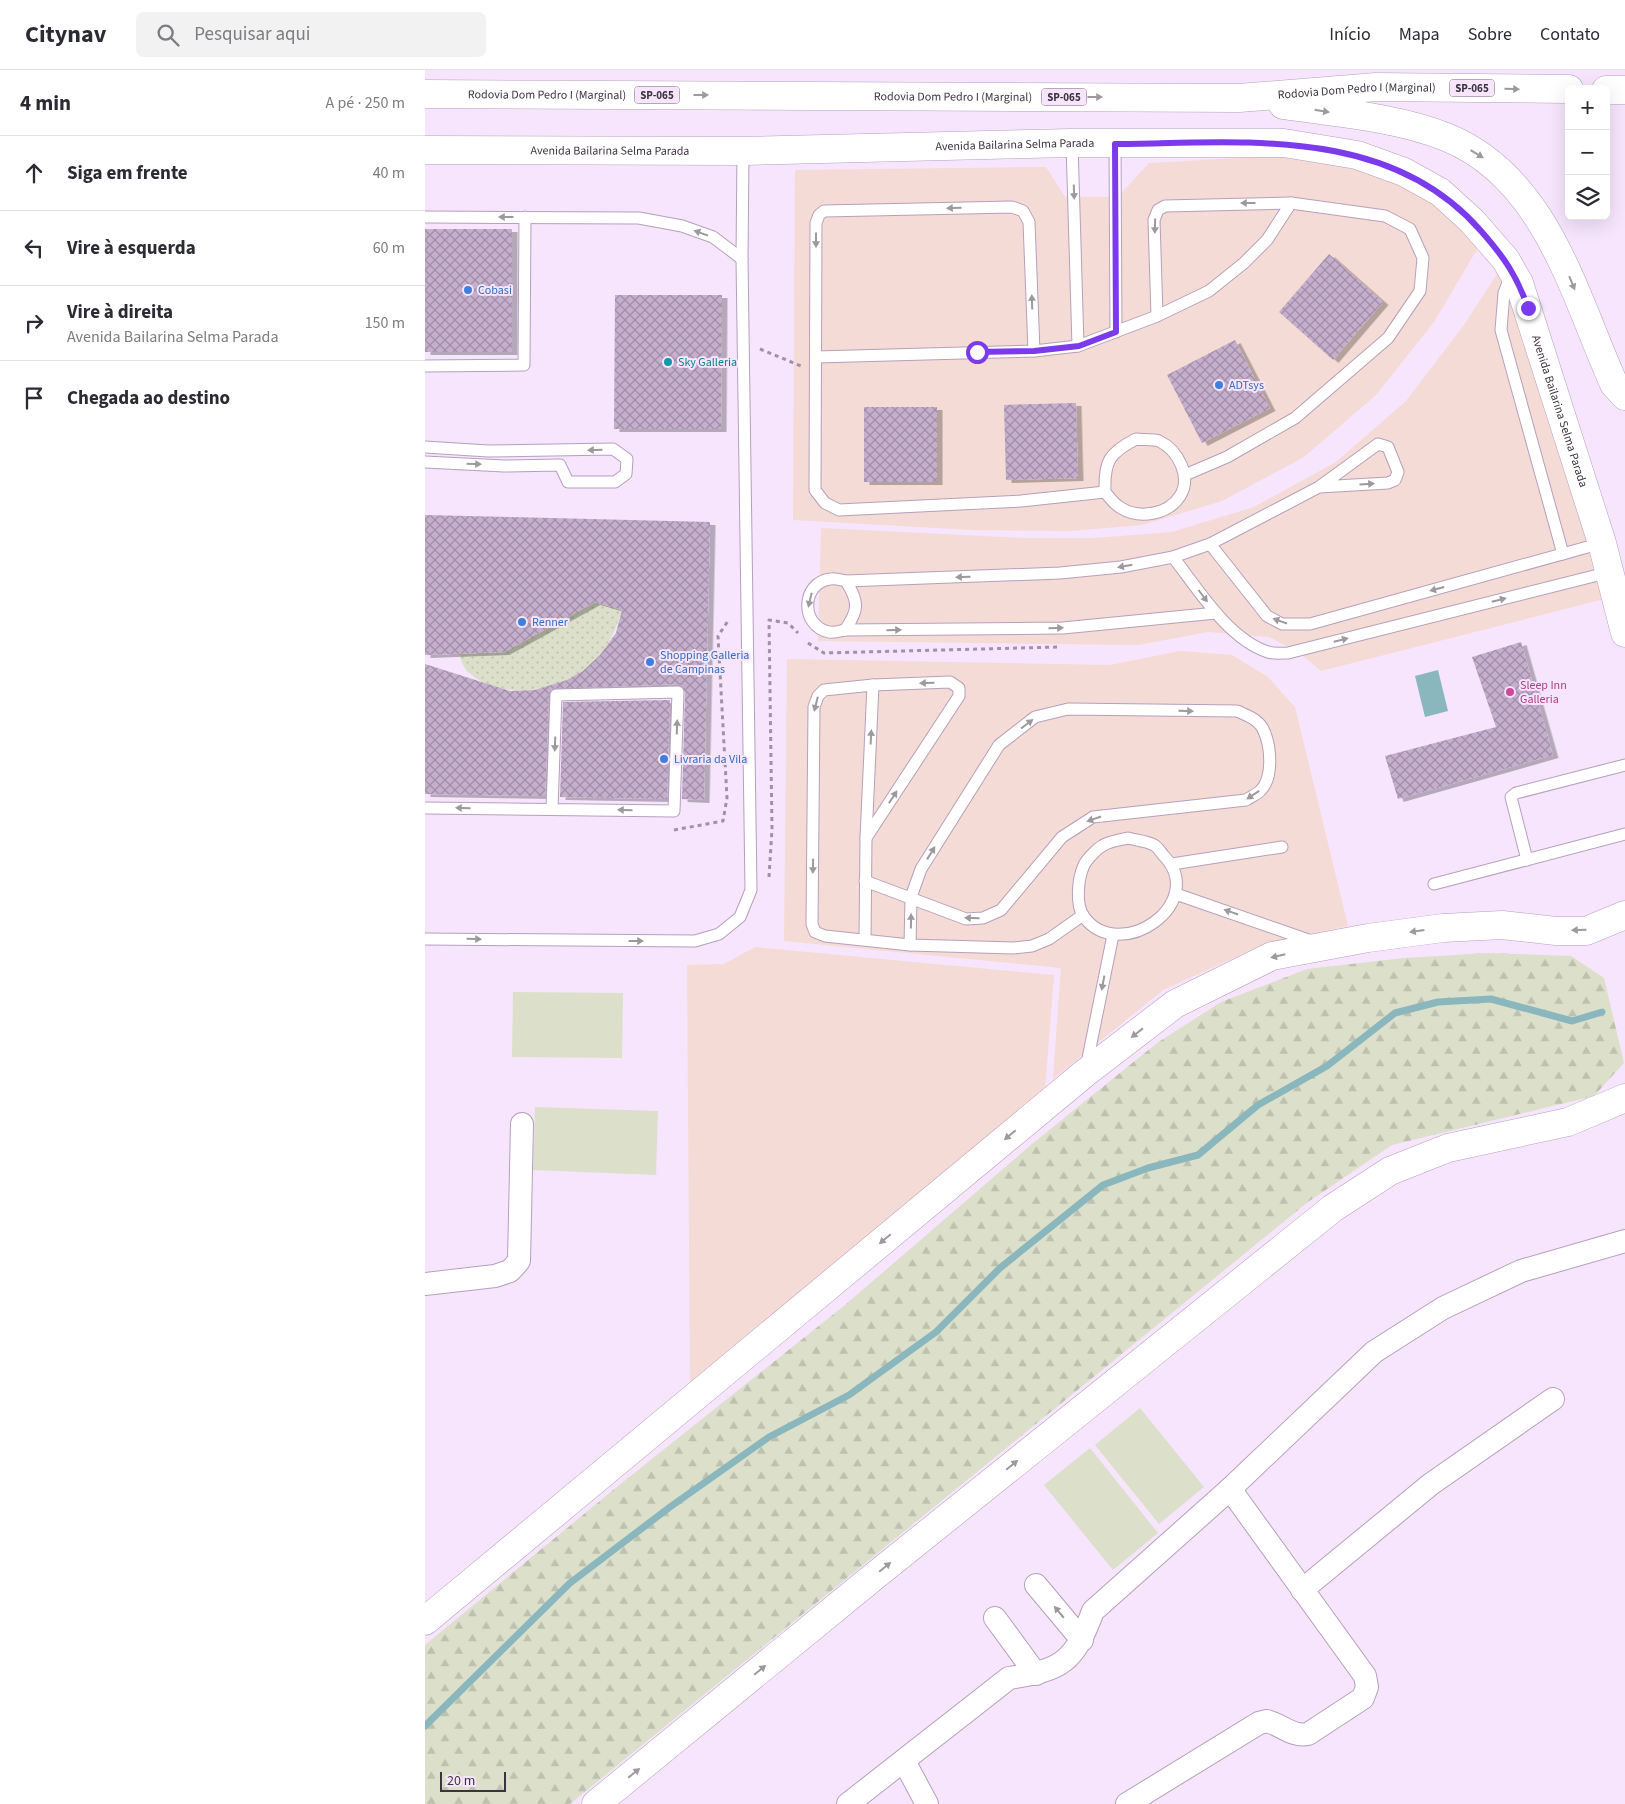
<!DOCTYPE html>
<html lang="pt">
<head>
<meta charset="utf-8">
<style>
	body { margin:0; font-family:"Source Sans 3",sans-serif; background:#f2f2f3; color:#2b2b33 }
	.controls { position:absolute; right:15px; top:15px; display:grid; overflow:hidden; border-radius:8px; box-shadow:0 5px 20px #0002 }
	.controls button { width:45px; height:45px; display:grid; place-items:center; padding:0; border:0; border-bottom:1px solid #e1e1e2; background:#fff; color:#2b2b33; font:25px sans-serif }
	.scale { position:absolute; left:15px; bottom:12px; width:66px; box-sizing:border-box; padding-left:5px; border:2px solid #3b333e; border-top:0; font-size:14px; line-height:18px; white-space:nowrap; color:#3b333e; -webkit-text-stroke:4px #f6e5fc; paint-order:stroke }
	.stop { position:absolute; width:15px; height:15px; margin:-11px; border:4px solid #7c3aed; border-radius:50%; background:#fff }
	.stop.end { background:#7c3aed; border-color:#fff; box-shadow:0 1px 5px #0008 }
	.list { margin:0; padding:0; list-style:none }
	h2 { display:flex; justify-content:space-between; align-items:center; height:65px; margin:0; padding:0 20px; font-size:21px }
	h2 small { font-size:16px; font-weight:400; color:#7c7c81 }
	.list li { display:grid; grid-template-columns:32px 1fr auto; gap:15px; align-items:center; box-sizing:border-box; height:75px; padding:0 20px; border-top:1px solid #e1e1e2 }
	.list b { display:block; font-size:19px; white-space:nowrap }
	.list p { margin:0; font-size:16px; white-space:nowrap; color:#7c7c81 }
	.list em { font-size:16px; font-style:normal; color:#7c7c81 }
	.icon { flex:none; width:28px; height:28px; fill:none; stroke:currentColor; stroke-width:2; stroke-linecap:round; stroke-linejoin:round }
	.map { position:relative; flex:none; width:1200px; height:1734px; overflow:hidden }
	header { display:flex; align-items:center; gap:30px; box-sizing:border-box; height:70px; padding:0 25px; background:#fff; border-bottom:1px solid #e1e1e2 }
	header strong { font-size:24px }
	nav { display:flex; gap:28px; margin-inline-start:auto; font-size:18px }
	.search { width:350px; height:45px; background:#f2f2f3; display:flex; align-items:center; gap:12px; box-sizing:border-box; padding:0 18px; border-radius:8px; color:#7c7c81; font-size:19px }
	main { display:flex }
	aside { flex:1; background:#fff }
	.map>svg:first-child { display:block }
	.commercial { fill:#f5dbd5 }
	.grass { fill:url(#grass-dots) }
	.forest { fill:url(#forest-firs) }
	.pitch { fill:#dce0ca }
	.water { fill:#8ab7be }
	.lines { fill:none; stroke-linecap:round; stroke-linejoin:round }
	.stream { stroke:#8ab7be; stroke-width:7 }
	.building { fill:url(#building-cross-hatch); filter:url(#shadow) }
	.lane-casing { stroke:#b5a0bc; stroke-width:13 }
	.street-casing { stroke:#b5a0bc; stroke-width:24 }
	.secondary-casing { stroke:#b5a0bc; stroke-width:29 }
	.highway-casing { stroke:#b5a0bc; stroke-width:29 }
	.path { stroke:#9f92a4; stroke-width:3; stroke-dasharray:4 4; stroke-linecap:butt }
	.lane { stroke:#fff; stroke-width:11 }
	.street { stroke:#fff; stroke-width:22 }
	.secondary { stroke:#fff; stroke-width:28 }
	.highway { stroke:#fff; stroke-width:28 }
	.oneway { fill:#9d999e }
	.route { stroke:#7c3aed; stroke-width:6 }
	.shop-dot { fill:#3f7fe0; stroke:#f6e5fc; stroke-width:2 }
	.culture-dot { fill:#0f9aa8; stroke:#f6e5fc; stroke-width:2 }
	.hotel-dot { fill:#d1479c; stroke:#f6e5fc; stroke-width:2 }
	.labels { text-anchor:middle; stroke-width:4; stroke-linejoin:round; paint-order:stroke }
	.shield { fill:#f6e5fc; stroke:#736877; stroke-width:1 }
	.shield-label { font-size:11px; font-weight:bold; fill:#3b333e }
	.street-label { font-size:12px; fill:#3b333e; stroke:#f6e5fc }
	.shop-label { font-size:12px; fill:#366cbe; stroke:#f6e5fc; text-anchor:start }
	.culture-label { font-size:12px; fill:#0d838f; stroke:#f6e5fc; text-anchor:start }
	.hotel-label { font-size:12px; fill:#b23c85; stroke:#f6e5fc; text-anchor:start }
</style>
</head>
<body>
<header>
<strong>Citynav</strong>
<div class="search"><svg class="icon" aria-label="search" viewBox="0 0 24 24"><circle cx="10" cy="10" r="6"/><path d="M15 15l6 6"/></svg>Pesquisar aqui</div>
<nav><a>Início</a><a>Mapa</a><a>Sobre</a><a>Contato</a></nav>
</header>
<main>
<aside>
<h2>4 min<small>A pé · 250 m</small></h2>
<ul class="list">
<li><svg class="icon" aria-label="ahead" viewBox="0 0 24 24"><path d="M12 20V5M6 11l6-6 6 6"/></svg><div><b>Siga em frente</b></div><em>40 m</em></li>
<li><svg class="icon" aria-label="left" viewBox="0 0 24 24"><path d="M17 20v-9H6M10 6l-5 5 5 5"/></svg><div><b>Vire à esquerda</b></div><em>60 m</em></li>
<li><svg class="icon" aria-label="right" viewBox="0 0 24 24"><path d="M7 20v-9h11M14 6l5 5-5 5"/></svg><div><b>Vire à direita</b><p>Avenida Bailarina Selma Parada</p></div><em>150 m</em></li>
<li><svg class="icon" aria-label="arrive" viewBox="0 0 24 24"><path d="M6 21V4h12l-3 4 3 4H6"/></svg><div><b>Chegada ao destino</b></div></li>
</ul>
</aside>
<div class="map">
<svg width="1200" height="1734" viewBox="0 0 1200 1734">
	<defs>
		<pattern id="grass-dots" width="8" height="8" patternUnits="userSpaceOnUse" patternTransform="scale(1.25)"><rect width="8" height="8" fill="#dce0ca"/><path d="M2 2h.1M6 6h.1" fill="none" stroke="#bec1af" stroke-width="1.8" stroke-linecap="round"/></pattern>
		<pattern id="forest-firs" width="22" height="20" patternUnits="userSpaceOnUse" patternTransform="scale(1.25)"><rect width="22" height="20" fill="#dce0ca"/><path d="M5 1l3.5 6h-7zM16 11l3.5 6h-7z" fill="#bec1af"/></pattern>
		<pattern id="building-cross-hatch" width="8" height="8" patternUnits="userSpaceOnUse" patternTransform="scale(1.25)"><rect width="8" height="8" fill="#c5afcd"/><path d="M0 0l8 8M0 8l8-8" fill="none" stroke="#a18fa8"/></pattern>
		<filter id="shadow"><feDropShadow dx="5.5" dy="3" stdDeviation="0" flood-color="#0004"/></filter>
	</defs>
	<rect width="100%" height="100%" fill="#f6e5fc"/>
	<!-- commercial -->
	<g class="commercial">
		<polygon points="853,86 932,90 997,109 1057,171 1009,252 951,325 879,387 797,431 717,455 645,461 547,460 368,450 370,100 621,97 640,127 693,127 724,93"/>
		<polygon points="1089,178 1105,221 1191,526 896,601 875,583 844,567 783,562 713,575 393,571 396,458 600,468 670,468 747,462 829,437 911,392 981,331 1039,255"/>
		<polygon points="755,581 807,585 843,607 870,637 923,856 844,872 738,920 628,1009 636,898 359,871 362,589 685,595"/>
		<polygon points="330,877 629,905 620,1019 265,1315 262,895 299,894"/>
	</g>
	<!-- grass -->
	<path class="grass" d="M170,532l27,8c-7,24 -18,45 -38,61 -30,24 -89,28 -117,0 -4,-4 -6,-12 -8,-17l45,-2z"/>
	<!-- forest -->
	<polygon class="forest" points="1063,883 1146,886 1179,908 1199,993 1169,1026 967,1075 883,1132 145,1734 0,1734 0,1575 193,1416 420,1235 607,1074 732,973 796,932 882,899 979,888"/>
	<!-- pitch -->
	<g class="pitch">
		<polygon points="88,922 198,923 197,988 87,987"/>
		<polygon points="110,1037 233,1041 231,1105 108,1100"/>
		<polygon points="715,1338 779,1417 734,1454 670,1375"/>
		<polygon points="665,1378 733,1463 688,1500 619,1415"/>
	</g>
	<!-- water -->
	<polygon class="water" points="1013,600 1023,641 1000,647 990,606"/>
	<g class="lines">
		<!-- stream -->
		<polyline class="stream" points="0,1656 145,1513 245,1437 344,1367 424,1325 511,1262 575,1198 678,1115 723,1098 773,1085 833,1035 902,996 970,943 1013,932 1066,929 1147,951 1177,942"/>
	</g>
	<!-- building -->
	<g class="building">
		<rect x="0" y="159" width="87" height="123"/>
		<polygon points="904,184 958,232 908,290 854,242"/>
		<polygon points="190,225 297,225 296,359 189,359"/>
		<polygon points="810,270 845,338 777,373 742,305"/>
		<polygon points="651,333 653,408 581,410 579,335"/>
		<rect x="439" y="337" width="73" height="75"/>
		<polygon points="0,445 285,452 279,730 257,729 260,622 257,616 253,614 127,619 124,625 120,726 0,724 0,594 85,621 110,620 142,610 158,601 175,585 191,563 197,540 170,532 79,582 0,585"/>
		<polygon points="1096,572 1128,685 973,729 960,686 1071,657 1047,587"/>
		<polygon points="245,630 242,729 135,727 138,632"/>
	</g>
	<g class="lines">
		<defs>
			<g id="lane">
				<polyline points="647,73 653,276"/>
				<polyline points="690,74 691,262"/>
				<polyline points="0,147 214,148 257,156 288,167 317,189"/>
				<polyline points="1086,205 1079,223 1076,260 1138,484"/>
				<polyline points="732,246 729,150 733,140 740,136 866,133 960,146 985,159 998,188 995,221 963,268 870,348 802,387 760,405"/>
				<polyline points="609,281 604,152 598,141 587,137 399,141 394,145 391,153 390,420 400,433 414,440 596,431 680,422"/>
				<polyline points="391,287 609,281 653,276 732,246 784,221 819,193 842,170 866,133"/>
				<polyline points="0,296 99,295 100,147"/>
				<path d="M711,369c6,1 17,0 23,2 19,9 33,36 21,55 -12,19 -41,23 -59,12 -6,-3 -12,-11 -16,-16 -1,-31 4,-39 31,-53z"/>
				<polyline points="0,377 63,381 188,379 202,389 201,404 190,412 143,412 135,395 79,396 0,392"/>
				<polyline points="785,474 842,546 857,554 885,554 1177,473"/>
				<path d="M748,487c25,32 55,82 95,95 6,2 13,1 20,1l322,-81"/>
				<path d="M791,543l-153,15 -218,2c-5,1 -11,3 -16,2 -29,-6 -28,-49 1,-53 5,-1 11,1 16,2l214,-8 61,-6 52,-10 37,-13 109,-57 59,-43 10,3 10,25 -3,8 -7,3 -69,4"/>
				<path d="M420,560c14,-20 14,-28 1,-49"/>
				<polyline points="0,738 249,741 253,622 131,625 127,739"/>
				<polyline points="441,768 534,626 534,618 525,612 448,615 399,620 393,626 389,637 387,854 390,862 400,866 485,875 588,878 607,876 624,869 658,845"/>
				<path d="M703,768c7,2 19,3 26,7 4,2 7,8 10,11 45,47 -44,109 -80,61 -9,-12 -6,-39 0,-52 3,-6 13,-16 18,-19 7,-5 18,-6 26,-8z"/>
				<polyline points="1102,790 1086,727 1091,723 1200,695"/>
				<polyline points="747,794 857,777"/>
				<path d="M440,811l101,38 17,-1 18,-8 61,-73 31,-20 153,-17c4,-3 10,-5 14,-9 14,-13 11,-46 3,-62 -5,-10 -17,-14 -26,-18l-169,-2 -33,8 -36,28 -78,124 -10,28 -1,48"/>
				<polyline points="1009,814 1200,764"/>
				<polyline points="751,824 889,872"/>
				<polyline points="0,869 270,871 294,864 315,847 326,820 317,189 318,81"/>
				<polyline points="440,869 441,768 448,615"/>
				<polyline points="661,998 688,865"/>
			</g>
			<g id="street">
				<polyline points="0,1214 70,1206 85,1201 94,1191 97,1054"/>
				<polyline points="611,1515 657,1570"/>
				<polyline points="877,1520 1006,1414 1128,1329"/>
				<polyline points="570,1548 611,1604"/>
				<polyline points="479,1691 502,1734"/>
				<path d="M423,1734l161,-126c54,-8 65,-16 84,-67l137,-122 144,-137 69,-44 78,-37 104,-30"/>
				<path d="M702,1734l132,-81 8,-2c15,4 25,16 41,13l55,-36 4,-11 -2,-11 -135,-187"/>
			</g>
			<g id="secondary">
				<path id="s1" d="M0,80l318,1 329,-8h212l73,12 47,17 36,20 32,29 34,39 13,23 83,260 23,90"/>
				<polyline points="0,1551 660,1003 750,934 847,886 943,868 1018,858 1077,855 1131,861 1161,861 1200,845"/>
				<polyline points="171,1734 452,1504 908,1138 965,1101 1023,1078 1143,1052 1200,1028"/>
			</g>
			<g id="highway">
				<polyline points="1181,20 1200,20"/>
				<path id="s2" d="M0,24l814,4 137,-11 193,2"/>
				<path d="M858,35c54,8 112,12 163,32 100,40 128,158 168,247l11,12"/>
			</g>
		</defs>
		<!-- lane casing -->
		<use href="#lane" class="lane-casing"/>
		<!-- street casing -->
		<use href="#street" class="street-casing"/>
		<!-- secondary casing -->
		<use href="#secondary" class="secondary-casing"/>
		<!-- highway casing -->
		<use href="#highway" class="highway-casing"/>
		<!-- path -->
		<g class="path">
			<polyline points="335,279 376,296"/>
			<polyline points="383,573 399,583 634,577"/>
			<polyline points="249,760 298,751 302,728 293,566 303,551"/>
			<polyline points="344,807 347,759 344,550 363,553 373,563"/>
		</g>
		<!-- lane -->
		<use href="#lane" class="lane"/>
		<!-- street -->
		<use href="#street" class="street"/>
		<!-- secondary -->
		<use href="#secondary" class="secondary"/>
		<!-- highway -->
		<use href="#highway" class="highway"/>
	</g>
	<!-- one-way arrows -->
	<defs><path id="oneway-solid" d="M-6-.8H1V-3.2L6.5 0L1 3.2V.8H-6Z" transform="scale(1.25)"/></defs>
	<g class="oneway">
		<use href="#oneway-solid" transform="translate(1087 19) rotate(1)"/>
		<use href="#oneway-solid" transform="translate(276 25)"/>
		<use href="#oneway-solid" transform="translate(670 27)"/>
		<use href="#oneway-solid" transform="translate(897 41) rotate(9)"/>
		<use href="#oneway-solid" transform="translate(1052 84) rotate(31)"/>
		<use href="#oneway-solid" transform="translate(649 122) rotate(88)"/>
		<use href="#oneway-solid" transform="translate(823 133) rotate(180)"/>
		<use href="#oneway-solid" transform="translate(529 138) rotate(178)"/>
		<use href="#oneway-solid" transform="translate(81 147) rotate(-180)"/>
		<use href="#oneway-solid" transform="translate(730 156) rotate(91)"/>
		<use href="#oneway-solid" transform="translate(276 163) rotate(-160)"/>
		<use href="#oneway-solid" transform="translate(391 170) rotate(90)"/>
		<use href="#oneway-solid" transform="translate(1147 213) rotate(68)"/>
		<use href="#oneway-solid" transform="translate(607 232) rotate(-92)"/>
		<use href="#oneway-solid" transform="translate(170 380) rotate(179)"/>
		<use href="#oneway-solid" transform="translate(49 394) rotate(2)"/>
		<use href="#oneway-solid" transform="translate(942 414) rotate(-3)"/>
		<use href="#oneway-solid" transform="translate(700 496) rotate(170)"/>
		<use href="#oneway-solid" transform="translate(538 507) rotate(178)"/>
		<use href="#oneway-solid" transform="translate(1012 519) rotate(165)"/>
		<use href="#oneway-solid" transform="translate(778 526) rotate(53)"/>
		<use href="#oneway-solid" transform="translate(385 530) rotate(103)"/>
		<use href="#oneway-solid" transform="translate(1074 530) rotate(-14)"/>
		<use href="#oneway-solid" transform="translate(855 551) rotate(-161)"/>
		<use href="#oneway-solid" transform="translate(631 558) rotate(-1)"/>
		<use href="#oneway-solid" transform="translate(469 560) rotate(-1)"/>
		<use href="#oneway-solid" transform="translate(916 570) rotate(-14)"/>
		<use href="#oneway-solid" transform="translate(502 613) rotate(178)"/>
		<use href="#oneway-solid" transform="translate(391 634) rotate(104)"/>
		<use href="#oneway-solid" transform="translate(761 641) rotate(1)"/>
		<use href="#oneway-solid" transform="translate(602 654) rotate(-37)"/>
		<use href="#oneway-solid" transform="translate(252 657) rotate(-88)"/>
		<use href="#oneway-solid" transform="translate(446 667) rotate(-87)"/>
		<use href="#oneway-solid" transform="translate(130 674) rotate(92)"/>
		<use href="#oneway-solid" transform="translate(828 725) rotate(147)"/>
		<use href="#oneway-solid" transform="translate(468 727) rotate(-57)"/>
		<use href="#oneway-solid" transform="translate(38 738) rotate(-179)"/>
		<use href="#oneway-solid" transform="translate(200 740) rotate(-179)"/>
		<use href="#oneway-solid" transform="translate(669 749) rotate(161)"/>
		<use href="#oneway-solid" transform="translate(506 783) rotate(-58)"/>
		<use href="#oneway-solid" transform="translate(388 796) rotate(91)"/>
		<use href="#oneway-solid" transform="translate(806 842) rotate(-161)"/>
		<use href="#oneway-solid" transform="translate(547 848) rotate(-179)"/>
		<use href="#oneway-solid" transform="translate(486 851) rotate(-89)"/>
		<use href="#oneway-solid" transform="translate(1154 860) rotate(178)"/>
		<use href="#oneway-solid" transform="translate(992 861) rotate(172)"/>
		<use href="#oneway-solid" transform="translate(49 869) rotate(1)"/>
		<use href="#oneway-solid" transform="translate(211 871)"/>
		<use href="#oneway-solid" transform="translate(853 886) rotate(167)"/>
		<use href="#oneway-solid" transform="translate(678 913) rotate(101)"/>
		<use href="#oneway-solid" transform="translate(712 963) rotate(142)"/>
		<use href="#oneway-solid" transform="translate(585 1065) rotate(140)"/>
		<use href="#oneway-solid" transform="translate(460 1169) rotate(140)"/>
		<use href="#oneway-solid" transform="translate(587 1395) rotate(-39)"/>
		<use href="#oneway-solid" transform="translate(460 1497) rotate(-39)"/>
		<use href="#oneway-solid" transform="translate(634 1542) rotate(-130)"/>
		<use href="#oneway-solid" transform="translate(335 1600) rotate(-39)"/>
		<use href="#oneway-solid" transform="translate(209 1703) rotate(-39)"/>
	</g>
	<g class="lines">
		<!-- route -->
		<path class="route" d="M552,282l57,-1 45,-5 37,-14 -1,-188c127,-1 274,-19 366,87 23,26 36,45 47,77"/>
	</g>
	<!-- markers -->
	<g class="shop-dot">
		<circle cx="43" cy="220" r="5"/>
		<circle cx="794" cy="315" r="5"/>
		<circle cx="97" cy="552" r="5"/>
		<circle cx="225" cy="592" r="5"/>
		<circle cx="239" cy="689" r="5"/>
	</g>
	<circle class="culture-dot" cx="243" cy="292" r="5"/>
	<circle class="hotel-dot" cx="1085" cy="622" r="5"/>
	<g class="labels">
		<!-- shield labels -->
		<g class="shield">
			<rect x="1024.5" y="9.5" width="45" height="17" rx="4"/>
			<rect x="209.5" y="16.5" width="45" height="17" rx="4"/>
			<rect x="616.5" y="18.5" width="45" height="17" rx="4"/>
		</g>
		<g class="shield-label">
			<text x="1047" y="22">SP-065</text>
			<text x="232" y="29">SP-065</text>
			<text x="639" y="31">SP-065</text>
		</g>
		<!-- street labels -->
		<g class="street-label">
			<text dy="4" stroke="none"><textPath href="#s2" startOffset="932">Rodovia Dom Pedro I (Marginal)</textPath></text>
			<text dy="4" stroke="none"><textPath href="#s2" startOffset="122">Rodovia Dom Pedro I (Marginal)</textPath></text>
			<text dy="4" stroke="none"><textPath href="#s2" startOffset="528">Rodovia Dom Pedro I (Marginal)</textPath></text>
			<text dy="4" stroke="none"><textPath href="#s1" startOffset="590">Avenida Bailarina Selma Parada</textPath></text>
			<text dy="4" stroke="none"><textPath href="#s1" startOffset="185">Avenida Bailarina Selma Parada</textPath></text>
			<text dy="4" stroke="none"><textPath href="#s1" startOffset="1280">Avenida Bailarina Selma Parada</textPath></text>
		</g>
		<!-- shop labels -->
		<g class="shop-label">
			<text x="53" y="224">Cobasi</text>
			<text x="804" y="319">ADTsys</text>
			<text x="107" y="556">Renner</text>
			<text x="235" y="589">Shopping Galleria<tspan x="235" dy="14">de Campinas</tspan></text>
			<text x="249" y="693">Livraria da Vila</text>
		</g>
		<!-- culture labels -->
		<g class="culture-label">
			<text x="253" y="296">Sky Galleria</text>
		</g>
		<!-- hotel labels -->
		<g class="hotel-label">
			<text x="1095" y="619">Sleep Inn<tspan x="1095" dy="14">Galleria</tspan></text>
		</g>
	</g>
</svg>
<div class="controls">
<button>+</button>
<button>−</button>
<button><svg class="icon" aria-label="layers" viewBox="0 0 24 24"><path d="M12 4l9 5-9 5-9-5zM3 14l9 5 9-5"/></svg></button>
</div>
<div class="scale">20 m</div>
<div class="stop" style="left:552px;top:282px"></div>
<div class="stop end" style="left:1103px;top:238px"></div>
</div>
</main>
</body>
</html>
